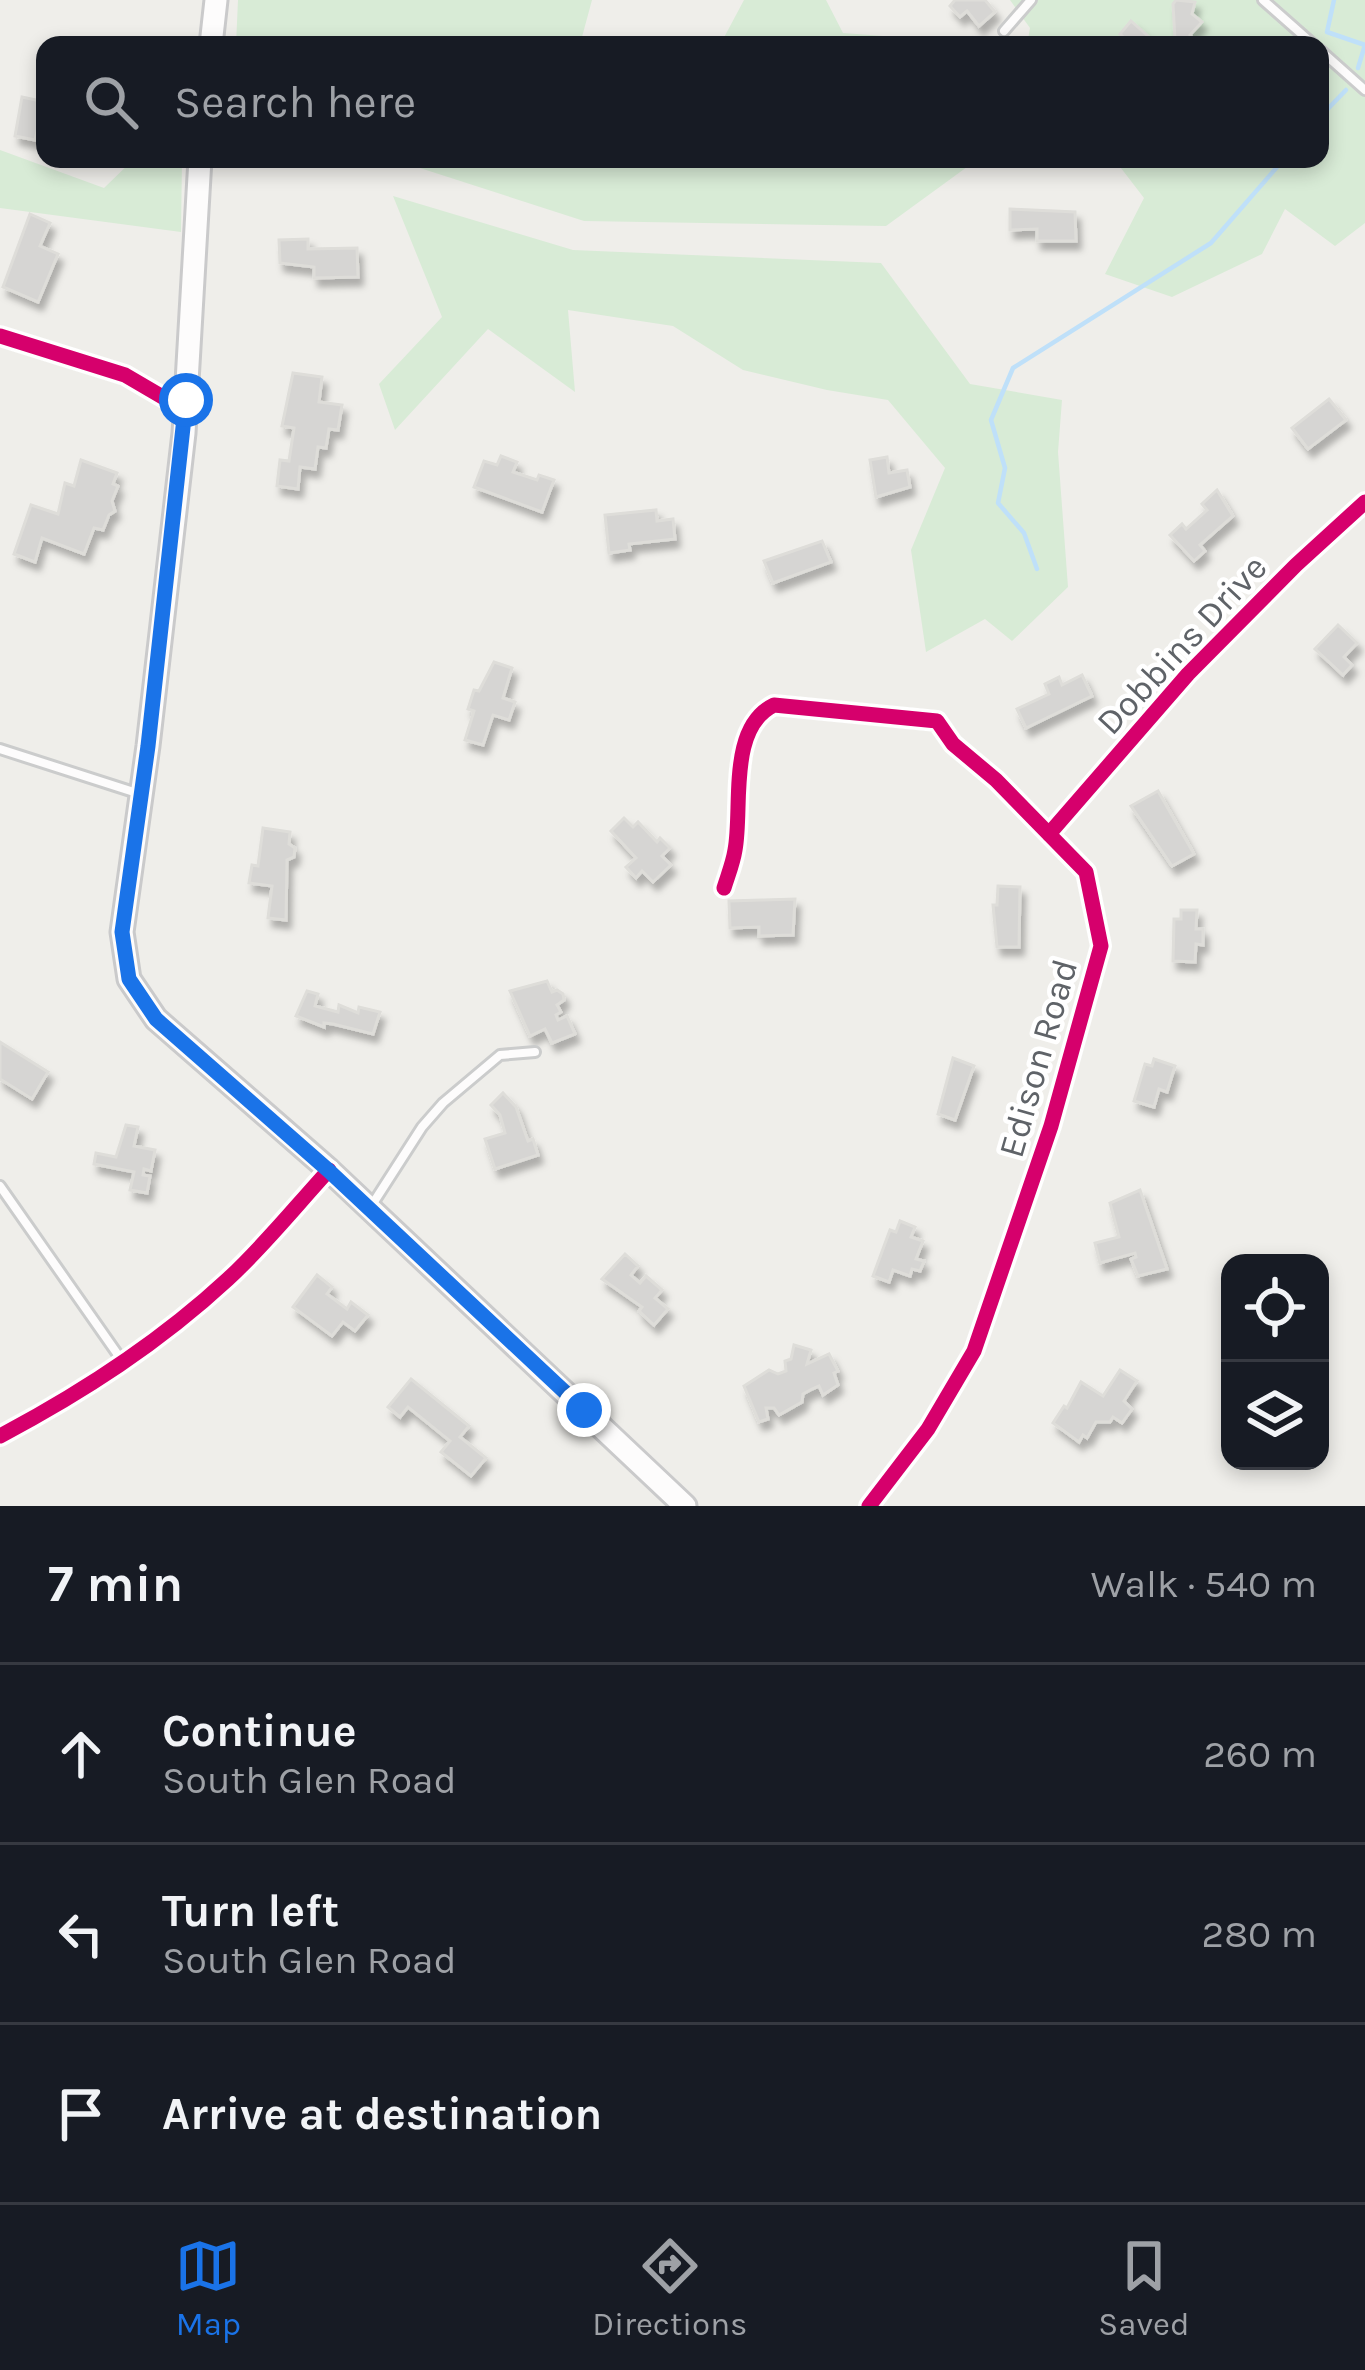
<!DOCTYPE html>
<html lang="en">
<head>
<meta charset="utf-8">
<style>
	body { margin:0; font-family:Karla,sans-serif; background:#20242c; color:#f1f3f6 }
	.controls { position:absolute; right:36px; bottom:36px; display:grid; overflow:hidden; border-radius:24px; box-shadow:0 6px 18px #0003 }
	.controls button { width:108px; height:108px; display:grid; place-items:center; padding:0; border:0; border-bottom:3px solid #363941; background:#171b24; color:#f1f3f6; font:60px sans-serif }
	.stop { position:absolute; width:36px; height:36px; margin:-27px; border:9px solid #1a73e8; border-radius:50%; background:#fff }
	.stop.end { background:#1a73e8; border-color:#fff; box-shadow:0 3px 12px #0008 }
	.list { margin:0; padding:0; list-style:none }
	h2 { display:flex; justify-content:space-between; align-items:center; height:156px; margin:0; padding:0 48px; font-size:51px }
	h2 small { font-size:39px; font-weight:400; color:#9ea1a6 }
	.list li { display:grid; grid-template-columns:78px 1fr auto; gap:36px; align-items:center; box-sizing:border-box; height:180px; padding:0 48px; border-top:3px solid #363941 }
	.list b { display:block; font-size:45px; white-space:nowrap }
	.list p { margin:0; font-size:39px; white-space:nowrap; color:#9ea1a6 }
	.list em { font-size:39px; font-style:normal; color:#9ea1a6 }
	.icon { flex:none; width:66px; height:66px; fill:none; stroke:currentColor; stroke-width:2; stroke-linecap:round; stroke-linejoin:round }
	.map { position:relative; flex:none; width:1365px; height:1506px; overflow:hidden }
	.search { position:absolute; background:#171b24; box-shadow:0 6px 18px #0003; left:36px; right:36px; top:36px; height:132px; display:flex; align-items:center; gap:30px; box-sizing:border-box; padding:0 42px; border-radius:24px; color:#9ea1a6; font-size:45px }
	.sheet { height:696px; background:#171b24 }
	nav { display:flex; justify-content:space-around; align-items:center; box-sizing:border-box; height:168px; border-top:3px solid #363941; background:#171b24; font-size:33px; color:#9ea1a6 }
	nav a { display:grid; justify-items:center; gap:6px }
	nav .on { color:#1a73e8 }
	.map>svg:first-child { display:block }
	.green { fill:#d8ebd6 }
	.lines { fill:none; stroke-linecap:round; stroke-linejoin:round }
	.stream { stroke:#bfe0f9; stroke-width:4.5 }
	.building { fill:#d6d5d3; stroke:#deddd9; stroke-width:3; filter:url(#shadow) }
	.lane-casing { stroke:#cbcccc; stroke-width:14 }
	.street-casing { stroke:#cbcccc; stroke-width:21 }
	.secondary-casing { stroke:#cacacb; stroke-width:27 }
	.lane { stroke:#fdfcfc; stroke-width:8 }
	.street { stroke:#fdfcfc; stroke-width:15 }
	.secondary { stroke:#fdfcfc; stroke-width:21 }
	.cycleway-casing { stroke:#fff; stroke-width:22 }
	.cycleway { stroke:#d6006c; stroke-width:15 }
	.route { stroke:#1a73e8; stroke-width:15 }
	.labels { text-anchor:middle; stroke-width:9; stroke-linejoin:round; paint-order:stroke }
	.street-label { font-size:36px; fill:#5f6368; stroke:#fff }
</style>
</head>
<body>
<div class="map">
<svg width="1365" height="1506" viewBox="0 0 1365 1506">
	<defs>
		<filter id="shadow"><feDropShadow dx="4.5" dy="8" stdDeviation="3" flood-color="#0004"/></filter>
	</defs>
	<rect width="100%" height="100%" fill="#efeeea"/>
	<!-- green -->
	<g class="green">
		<polygon points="238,0 592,0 582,37 628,45 236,45"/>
		<polygon points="744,0 826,0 843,33 951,41 952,45 720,45"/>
		<polygon points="1010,0 1365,0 1365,223 1335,246 1285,209 1262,254 1172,297 1105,274 1144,198 1114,159 1320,159 1320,45 1027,45 1030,28"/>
		<polygon points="0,150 104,188 134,159 182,159 181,232 0,208"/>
		<polygon points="392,159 978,159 886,226 584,221"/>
		<polygon points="393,196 573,250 881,263 970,384 1062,400 1058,452 1068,587 1012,641 985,619 926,652 911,550 945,468 888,400 827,390 743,370 673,326 568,310 575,392 488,329 395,430 379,384 442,317"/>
	</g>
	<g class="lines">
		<!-- stream -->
		<g class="stream">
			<polyline points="1334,0 1327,32 1365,45 1358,68"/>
			<polyline points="1320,117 1346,90"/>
			<polyline points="1037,569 1024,533 998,503 1005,468 991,420 1013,368 1211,243 1284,159"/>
		</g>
	</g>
	<!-- building -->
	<g class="building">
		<polygon points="955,0 985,0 995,12 979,26 967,11 960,17 950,6"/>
		<polygon points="1176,0 1195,2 1192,14 1202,22 1190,35 1200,45 1171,45 1175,40 1173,4"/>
		<polygon points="1131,21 1158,45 1132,45 1120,34"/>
		<polygon points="22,97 45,102 42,132 37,131 35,140 15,136"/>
		<polygon points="1010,209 1075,212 1076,241 1037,241 1037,229 1010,230"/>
		<polygon points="30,214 50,223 40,246 58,254 38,302 3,287"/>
		<polygon points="308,239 308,249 357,248 358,277 314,278 314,267 280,263 279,240"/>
		<polygon points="293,373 322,377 319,402 342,405 338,430 329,429 326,448 318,447 315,469 300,467 298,489 277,486 280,460 289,461 294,428 282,426"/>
		<polygon points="1329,399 1346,420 1308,449 1292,428"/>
		<polygon points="501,456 517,462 513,472 537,480 539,475 554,480 542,512 474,487 484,461 497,465"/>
		<polygon points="887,457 889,473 907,470 910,487 876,497 870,460"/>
		<polygon points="81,460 117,473 113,484 118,486 112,501 115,511 109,515 103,530 94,528 84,554 42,538 35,562 14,554 31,505 58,514 65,483 74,486"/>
		<polygon points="1217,490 1233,516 1200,545 1205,551 1194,561 1170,535 1182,524 1186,529 1207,510 1202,504"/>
		<polygon points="656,510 657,521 673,519 675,539 629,544 630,550 609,553 605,515"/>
		<polygon points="822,541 831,562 773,583 764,561"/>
		<polygon points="1338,625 1357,643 1344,657 1352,665 1343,675 1315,649"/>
		<polygon points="494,662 512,668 503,698 515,702 509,720 493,715 483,745 465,740 474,711 468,709 474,690 479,691"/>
		<polygon points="1082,675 1092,696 1026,728 1017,709 1049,694 1045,684 1059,677 1062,685"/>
		<polygon points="1158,791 1194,854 1172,866 1131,806"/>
		<polygon points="624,818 633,827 638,822 657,842 660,838 670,848 662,856 671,865 653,882 642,871 636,878 626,867 636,858 611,831"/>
		<polygon points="263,828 290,832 289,844 295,848 294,857 287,860 286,920 268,918 272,886 249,883 252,865 258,866"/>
		<polygon points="998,886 1020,887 1019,947 997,947 993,905 997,905"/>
		<polygon points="795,899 793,935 759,936 759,927 730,928 729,901"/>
		<polygon points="1181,910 1197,910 1196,929 1203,929 1203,945 1196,944 1195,962 1173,961 1174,919 1181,919"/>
		<polygon points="547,981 552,992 557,990 563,994 564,1000 557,1005 561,1012 556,1015 558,1020 567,1016 575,1034 552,1043 545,1029 530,1036 510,991"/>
		<polygon points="307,991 318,994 315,1006 338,1012 339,1005 358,1013 359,1007 380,1012 373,1034 333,1024 324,1023 324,1027 296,1016"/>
		<polygon points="0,1042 48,1072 32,1099 0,1079"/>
		<polygon points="953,1058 974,1066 955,1120 938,1114"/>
		<polygon points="1154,1059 1175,1066 1167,1092 1159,1089 1154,1107 1134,1101 1145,1064 1152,1066"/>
		<polygon points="503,1093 516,1107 528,1141 533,1139 538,1155 495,1169 485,1139 505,1133 500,1115 491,1105"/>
		<polygon points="126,1125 138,1127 134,1146 155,1150 151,1171 144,1169 143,1175 150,1176 147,1193 130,1190 134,1172 94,1164 96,1153 116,1157"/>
		<polygon points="1140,1190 1167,1269 1138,1276 1131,1259 1136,1257 1135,1253 1100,1263 1095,1243 1119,1237 1110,1203"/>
		<polygon points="900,1221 915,1227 911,1237 923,1241 916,1259 924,1261 920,1271 912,1269 910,1276 893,1270 889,1282 873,1276 890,1230 896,1232"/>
		<polygon points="625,1254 638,1266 631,1275 640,1283 646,1276 662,1290 655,1298 668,1309 654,1325 639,1311 642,1307 602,1279"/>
		<polygon points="317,1275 332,1287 327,1294 347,1309 351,1302 368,1315 355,1331 343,1322 332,1336 293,1307"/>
		<polygon points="794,1345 811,1350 807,1364 829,1354 838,1371 834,1373 838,1385 823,1395 819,1386 812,1389 803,1394 802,1402 779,1415 774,1408 766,1408 768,1419 759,1422 744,1386 769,1370 778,1374 786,1371 785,1361 791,1359"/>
		<polygon points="1120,1370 1137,1381 1124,1401 1132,1409 1122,1423 1113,1417 1110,1422 1096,1422 1087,1438 1083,1435 1079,1442 1053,1423 1064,1406 1067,1408 1081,1382 1103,1396"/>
		<polygon points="411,1379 469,1426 460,1437 486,1458 471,1476 441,1452 450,1441 408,1407 400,1417 388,1407"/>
	</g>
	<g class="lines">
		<defs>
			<g id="lane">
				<polyline points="1263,0 1314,45"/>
				<polyline points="1004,31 1031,0"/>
				<polyline points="1320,50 1365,90"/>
				<polyline points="0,749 140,794"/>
				<polyline points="0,1186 123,1362"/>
				<polyline points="370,1208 422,1127 443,1103 500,1055 535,1052"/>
			</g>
			<g id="street">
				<polyline points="0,336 125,375 166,399 186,400"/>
				<polyline points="1049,834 1188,674 1296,565 1365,502"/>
				<path d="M724,888c4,-13 9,-25 11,-38 8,-42 -8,-122 39,-145l163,16 16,23 43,36 90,92 15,74 -50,180 -77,225 -46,78 -59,77"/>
				<path d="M0,1436c83,-44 159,-93 228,-157 36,-33 68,-73 101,-109"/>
			</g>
			<g id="secondary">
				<polyline points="211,45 216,0"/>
				<polyline points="200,159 184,433 148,746 122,932 129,979 156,1019 329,1170 685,1506"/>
			</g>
		</defs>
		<!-- lane casing -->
		<use href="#lane" class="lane-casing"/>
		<!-- street casing -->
		<use href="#street" class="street-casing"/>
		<!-- secondary casing -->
		<use href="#secondary" class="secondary-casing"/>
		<!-- lane -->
		<use href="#lane" class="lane"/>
		<!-- street -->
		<use href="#street" class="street"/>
		<!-- secondary -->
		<use href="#secondary" class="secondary"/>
		<defs>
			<g id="cycleway">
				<polyline points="0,336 125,375 166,399 186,400"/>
				<polyline points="1049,834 1188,674 1296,565 1365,502"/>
				<path d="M724,888c4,-13 9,-25 11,-38 8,-42 -8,-122 39,-145l163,16 16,23 43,36 90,92 15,74 -50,180 -77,225 -46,78 -59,77"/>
				<path d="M0,1436c83,-44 159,-93 228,-157 36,-33 68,-73 101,-109"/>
			</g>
		</defs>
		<!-- cycleway casing -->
		<use href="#cycleway" class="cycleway-casing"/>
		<!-- cycleway -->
		<use href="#cycleway" class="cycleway"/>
	</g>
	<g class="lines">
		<!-- route -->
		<polyline class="route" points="186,400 148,746 122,932 129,979 156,1019 328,1170 584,1410"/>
	</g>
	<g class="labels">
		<!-- street labels -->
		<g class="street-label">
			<text transform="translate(1181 644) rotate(-47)" y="13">Dobbins Drive</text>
			<text transform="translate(1037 1058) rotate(-74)" y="13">Edison Road</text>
		</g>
	</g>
</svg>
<div class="controls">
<button><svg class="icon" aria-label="locate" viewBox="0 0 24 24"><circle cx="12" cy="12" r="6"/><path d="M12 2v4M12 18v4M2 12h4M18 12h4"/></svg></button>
<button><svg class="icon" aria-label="layers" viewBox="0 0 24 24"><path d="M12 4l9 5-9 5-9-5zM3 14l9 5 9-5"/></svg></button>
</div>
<div class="stop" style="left:186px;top:400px"></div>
<div class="stop end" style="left:584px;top:1410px"></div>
<div class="search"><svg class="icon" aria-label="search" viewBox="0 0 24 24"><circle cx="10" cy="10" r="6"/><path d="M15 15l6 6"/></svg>Search here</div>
</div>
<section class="sheet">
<h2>7 min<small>Walk · 540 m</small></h2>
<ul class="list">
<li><svg class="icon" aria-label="ahead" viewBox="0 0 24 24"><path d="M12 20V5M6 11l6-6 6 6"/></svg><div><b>Continue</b><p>South Glen Road</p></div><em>260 m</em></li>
<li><svg class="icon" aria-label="left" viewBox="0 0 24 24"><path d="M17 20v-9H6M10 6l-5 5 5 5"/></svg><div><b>Turn left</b><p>South Glen Road</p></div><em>280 m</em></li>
<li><svg class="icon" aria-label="arrive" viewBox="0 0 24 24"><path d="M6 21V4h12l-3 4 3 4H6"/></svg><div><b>Arrive at destination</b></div></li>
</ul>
</section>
<nav>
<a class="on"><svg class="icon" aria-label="map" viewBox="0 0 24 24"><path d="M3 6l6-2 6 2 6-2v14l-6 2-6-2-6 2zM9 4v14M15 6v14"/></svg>Map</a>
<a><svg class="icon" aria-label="directions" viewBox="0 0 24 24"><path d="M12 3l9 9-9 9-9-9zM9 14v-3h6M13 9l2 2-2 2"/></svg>Directions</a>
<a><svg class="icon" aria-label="saved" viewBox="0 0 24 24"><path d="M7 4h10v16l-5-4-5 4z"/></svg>Saved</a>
</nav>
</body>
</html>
